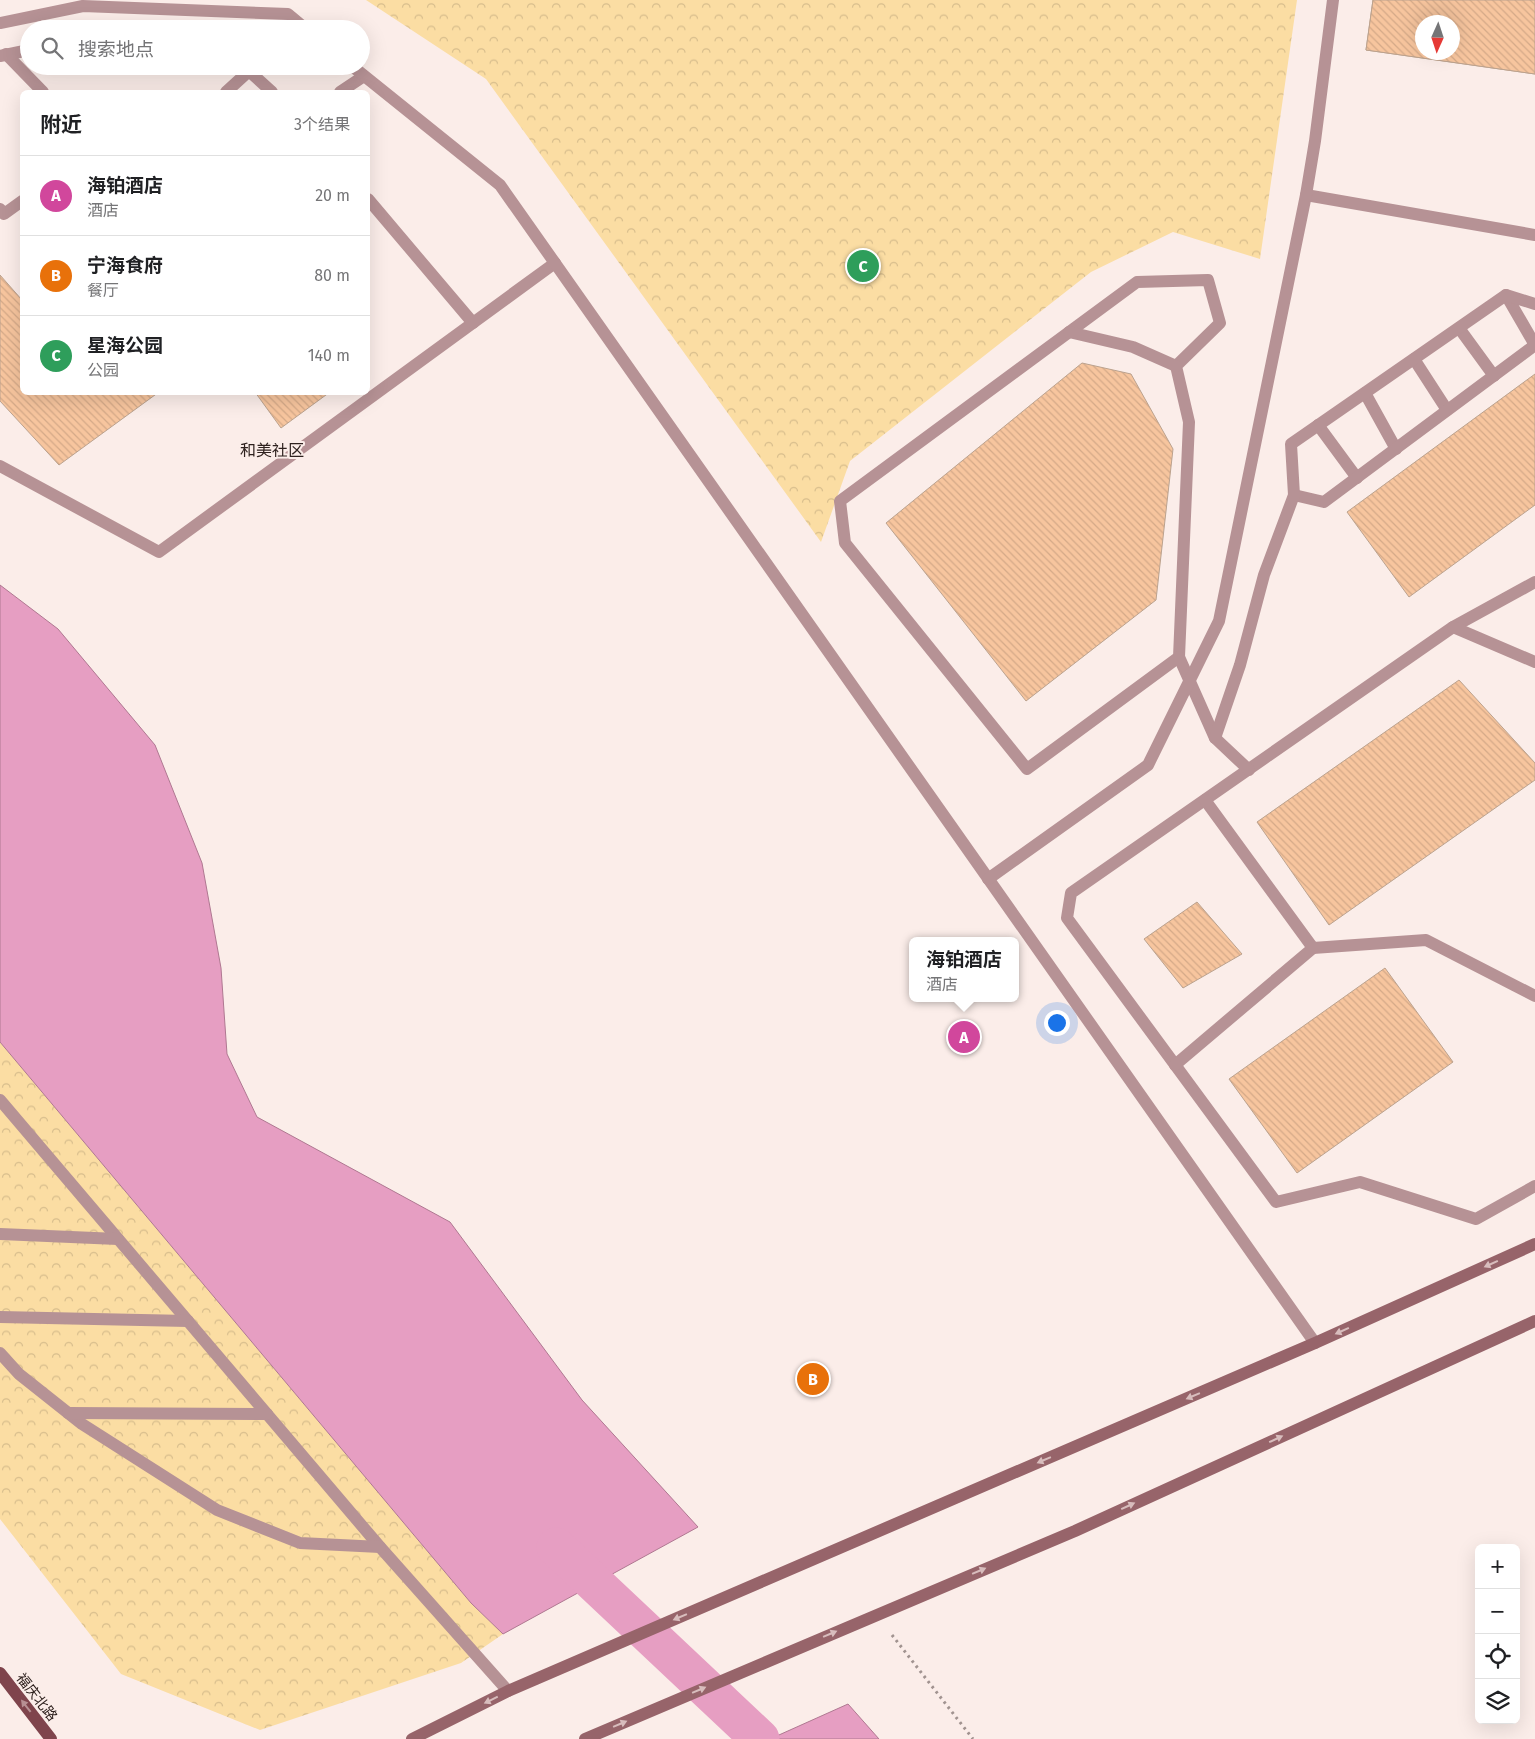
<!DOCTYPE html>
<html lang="zh">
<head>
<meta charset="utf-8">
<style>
	body { margin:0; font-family:"Fira Sans","Noto Sans SC",sans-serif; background:#f6f6f6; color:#202124 }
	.controls { position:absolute; right:15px; bottom:15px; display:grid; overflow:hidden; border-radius:8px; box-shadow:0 5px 20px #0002 }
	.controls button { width:45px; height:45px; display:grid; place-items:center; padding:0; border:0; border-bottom:1px solid #e0e0e0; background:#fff; color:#202124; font:25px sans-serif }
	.compass { position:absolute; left:1415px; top:15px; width:45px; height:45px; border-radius:50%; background:#fff; box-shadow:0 5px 20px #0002; rotate:183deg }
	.you { position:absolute; left:1056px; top:1022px; width:18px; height:18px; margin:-12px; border:4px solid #fff; border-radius:50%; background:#1a73e8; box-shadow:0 0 0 8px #1a73e833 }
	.badge { display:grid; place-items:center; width:32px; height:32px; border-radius:50%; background:#0b8043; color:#fff; font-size:16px; font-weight:700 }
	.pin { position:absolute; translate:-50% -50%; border:2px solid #fff; box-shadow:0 1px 5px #0006 }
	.popup { position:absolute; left:909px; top:937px; width:110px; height:65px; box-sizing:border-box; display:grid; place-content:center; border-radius:8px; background:#fff; filter:drop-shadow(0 1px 4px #0005); font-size:16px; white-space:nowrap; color:#757577 }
	.popup b { font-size:19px; color:#202124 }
	.popup::after { content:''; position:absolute; left:50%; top:100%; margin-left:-10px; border:10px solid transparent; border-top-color:#fff }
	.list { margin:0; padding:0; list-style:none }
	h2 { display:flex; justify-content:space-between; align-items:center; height:65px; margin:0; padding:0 20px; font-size:21px }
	h2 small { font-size:16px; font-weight:400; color:#757577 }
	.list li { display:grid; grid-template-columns:32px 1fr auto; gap:15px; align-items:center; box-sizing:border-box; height:80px; padding:0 20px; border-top:1px solid #e0e0e0 }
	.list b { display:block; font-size:19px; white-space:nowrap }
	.list p { margin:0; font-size:16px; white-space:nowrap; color:#757577 }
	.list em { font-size:16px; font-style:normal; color:#757577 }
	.icon { flex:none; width:28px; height:28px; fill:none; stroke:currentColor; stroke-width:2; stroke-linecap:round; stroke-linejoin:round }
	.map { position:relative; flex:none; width:1535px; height:1739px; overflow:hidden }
	.search { position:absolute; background:#fff; box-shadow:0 5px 20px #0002; left:20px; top:20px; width:350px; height:55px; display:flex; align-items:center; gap:12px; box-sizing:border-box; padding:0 18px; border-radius:28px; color:#757577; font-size:19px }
	.panel { position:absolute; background:#fff; box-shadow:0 5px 20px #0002; left:20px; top:90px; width:350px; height:305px; border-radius:8px }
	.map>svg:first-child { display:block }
	.park { fill:url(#park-crowns) }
	.water { fill:#e69ec2; stroke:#af7891 }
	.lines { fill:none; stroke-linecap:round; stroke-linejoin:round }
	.canal { stroke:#e69ec2; stroke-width:39 }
	.building { fill:url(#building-back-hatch); stroke:#bba28e; fill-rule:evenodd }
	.path { stroke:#a19390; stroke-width:3; stroke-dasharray:2.5 4; stroke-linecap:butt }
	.service { stroke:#b69295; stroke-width:12 }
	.pedestrian { stroke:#b69295; stroke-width:12 }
	.tertiary { stroke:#b69295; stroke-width:12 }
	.secondary { stroke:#97646a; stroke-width:12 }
	.primary { stroke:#7f444c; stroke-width:12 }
	.oneway { fill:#d8bdbd }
	.oneway2 { fill:#b79093 }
	.labels { text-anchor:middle; stroke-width:4; stroke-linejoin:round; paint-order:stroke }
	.street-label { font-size:14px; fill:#2e211e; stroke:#fbede9 }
	.quarter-label { font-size:16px; fill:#2e211e; stroke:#fbede9 }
</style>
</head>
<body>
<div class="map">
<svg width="1535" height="1739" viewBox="0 0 1535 1739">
	<defs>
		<pattern id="park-crowns" width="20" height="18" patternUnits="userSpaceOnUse" patternTransform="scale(1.25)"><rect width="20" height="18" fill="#fbdda3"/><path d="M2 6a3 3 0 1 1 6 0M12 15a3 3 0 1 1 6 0" fill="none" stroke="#d7bd8c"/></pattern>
		<pattern id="building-back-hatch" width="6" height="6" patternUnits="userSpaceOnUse" patternTransform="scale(1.25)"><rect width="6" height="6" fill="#f7c59e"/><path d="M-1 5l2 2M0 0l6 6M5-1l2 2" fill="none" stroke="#d4a988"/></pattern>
	</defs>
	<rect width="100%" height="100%" fill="#fbede9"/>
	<!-- park -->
	<g class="park">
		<polygon points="366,0 1297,0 1260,259 1173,232 1091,272 850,461 821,542 486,79"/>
		<polygon points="0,1042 471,1603 503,1634 461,1663 260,1730 121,1674 0,1519"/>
	</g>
	<!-- water -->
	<g class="water">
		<polygon points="0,585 58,629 155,745 202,863 221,968 227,1054 257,1117 450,1222 582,1400 698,1527 503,1634 471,1603 0,1042"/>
		<polygon points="848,1704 879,1739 770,1739"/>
	</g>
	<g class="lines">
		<!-- canal -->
		<polyline class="canal" points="556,1547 760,1739"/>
	</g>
	<!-- building -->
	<g class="building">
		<path d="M1373,0h162v74l-169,-24zM1422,22h30v30h-30z"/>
		<path d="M1373,0h162v74l-169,-24zM1422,22h30v30h-30z"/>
		<polygon points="0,275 22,300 22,392 159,392 59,465 0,401"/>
		<polygon points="1082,363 1131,374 1173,449 1156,600 1026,701 886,523"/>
		<polygon points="1535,374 1535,505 1409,597 1347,512"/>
		<polygon points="255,392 330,392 281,428"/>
		<polygon points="1459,680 1535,763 1535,780 1329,925 1257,822"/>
		<polygon points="1197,902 1242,954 1183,988 1144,939"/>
		<polygon points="1385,968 1453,1062 1297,1173 1229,1079"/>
	</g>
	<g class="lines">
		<!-- path -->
		<polyline class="path" points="892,1635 973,1739"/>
		<!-- service -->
		<g class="service">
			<polygon points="1208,280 1220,323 1176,366 1189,422 1179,657 1027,769 845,543 840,501 1137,282"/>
			<polyline points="1459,328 1494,376"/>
			<polyline points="1069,332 1133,347 1176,366"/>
			<polyline points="1414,359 1447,410"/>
			<polyline points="1365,393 1396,449"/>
			<polyline points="1318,425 1357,478"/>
			<polyline points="0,466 159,552 555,263"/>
			<polyline points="1294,495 1324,502 1535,345 1506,295"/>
			<polyline points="1535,582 1453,627 1071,893 1067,918 1276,1202 1360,1182 1476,1219 1535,1186"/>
			<polyline points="1453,627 1535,662"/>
			<polyline points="1179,657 1215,738"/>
			<polyline points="1249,770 1215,738 1240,665 1264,575 1294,495 1291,444 1506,295 1535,304"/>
			<polyline points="1313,948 1426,940 1535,996"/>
			<polyline points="1175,1065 1313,948 1205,800"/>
		</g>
		<!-- pedestrian -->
		<g class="pedestrian">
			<polyline points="6,54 43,92"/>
			<polyline points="0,56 29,50"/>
			<polyline points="231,66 249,71 272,92"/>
			<polyline points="226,92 249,71"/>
			<polyline points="340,92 364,76"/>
			<polyline points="368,199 473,323"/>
			<polyline points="0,209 4,214 22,201"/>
			<polyline points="0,1100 380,1547 508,1691"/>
			<polyline points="0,1234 118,1239"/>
			<polyline points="0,1317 188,1321"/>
			<polyline points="0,1353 19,1374 82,1424 217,1510 300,1543 380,1547"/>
			<polyline points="68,1413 267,1414"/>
		</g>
		<!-- tertiary -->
		<g class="tertiary">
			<polyline points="0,23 83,6 288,14 306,29"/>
			<polyline points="352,66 500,185 1315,1343"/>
			<polyline points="1306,195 1535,235"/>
			<polyline points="988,879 1148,765 1219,621 1306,195 1315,141 1333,0"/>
		</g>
		<!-- secondary -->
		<g class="secondary">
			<polyline points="412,1739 508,1691 1315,1343 1535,1244"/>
			<polyline points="585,1739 1075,1531 1535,1321"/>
		</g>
		<!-- primary -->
		<polyline class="primary" points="0,1673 51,1739"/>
	</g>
	<!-- one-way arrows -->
	<defs><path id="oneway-solid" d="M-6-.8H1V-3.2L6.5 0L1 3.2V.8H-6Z" transform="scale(1.25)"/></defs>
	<g class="oneway">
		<use href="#oneway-solid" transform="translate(1491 1264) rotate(156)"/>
		<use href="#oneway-solid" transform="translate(1342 1331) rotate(156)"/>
		<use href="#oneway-solid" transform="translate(1193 1396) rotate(157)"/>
		<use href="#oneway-solid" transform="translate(1276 1439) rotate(-25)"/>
		<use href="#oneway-solid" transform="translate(1044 1460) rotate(157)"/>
		<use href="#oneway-solid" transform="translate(1128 1506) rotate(-25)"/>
		<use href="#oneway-solid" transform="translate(979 1571) rotate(-23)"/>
		<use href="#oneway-solid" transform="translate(680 1617) rotate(157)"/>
		<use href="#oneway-solid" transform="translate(830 1634) rotate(-23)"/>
		<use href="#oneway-solid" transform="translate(699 1690) rotate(-23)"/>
		<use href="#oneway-solid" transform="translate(491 1700) rotate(154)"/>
		<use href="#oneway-solid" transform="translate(620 1724) rotate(-23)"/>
	</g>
	<use class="oneway2" href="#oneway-solid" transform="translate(26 1706) rotate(-128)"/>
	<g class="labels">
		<!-- street labels -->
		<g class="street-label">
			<text transform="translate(37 1697) rotate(52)" y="5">福庆北路</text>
		</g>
		<!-- quarter labels -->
		<g class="quarter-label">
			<text x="272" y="456">和美社区</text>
		</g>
	</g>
</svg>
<div class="controls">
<button>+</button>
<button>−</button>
<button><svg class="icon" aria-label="locate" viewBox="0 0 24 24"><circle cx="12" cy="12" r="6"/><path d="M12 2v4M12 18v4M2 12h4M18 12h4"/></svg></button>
<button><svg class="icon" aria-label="layers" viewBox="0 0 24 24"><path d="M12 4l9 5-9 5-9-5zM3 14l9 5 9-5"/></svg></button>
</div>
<svg class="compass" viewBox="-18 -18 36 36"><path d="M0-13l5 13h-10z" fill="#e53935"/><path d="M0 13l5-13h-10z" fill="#757577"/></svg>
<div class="you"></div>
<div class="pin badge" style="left:964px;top:1037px;background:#d1479c">A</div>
<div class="popup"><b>海铂酒店</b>酒店</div>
<div class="pin badge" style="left:813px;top:1379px;background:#e8710a">B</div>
<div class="pin badge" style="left:863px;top:266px;background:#2e9e5b">C</div>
<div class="search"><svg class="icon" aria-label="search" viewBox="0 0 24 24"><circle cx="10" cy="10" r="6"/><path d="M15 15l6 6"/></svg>搜索地点</div>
<section class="panel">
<h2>附近<small>3个结果</small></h2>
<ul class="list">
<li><span class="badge" style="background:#d1479c">A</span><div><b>海铂酒店</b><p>酒店</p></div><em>20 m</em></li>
<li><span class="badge" style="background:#e8710a">B</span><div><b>宁海食府</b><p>餐厅</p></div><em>80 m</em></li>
<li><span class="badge" style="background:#2e9e5b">C</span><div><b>星海公园</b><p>公园</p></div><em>140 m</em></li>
</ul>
</section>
</div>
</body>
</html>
